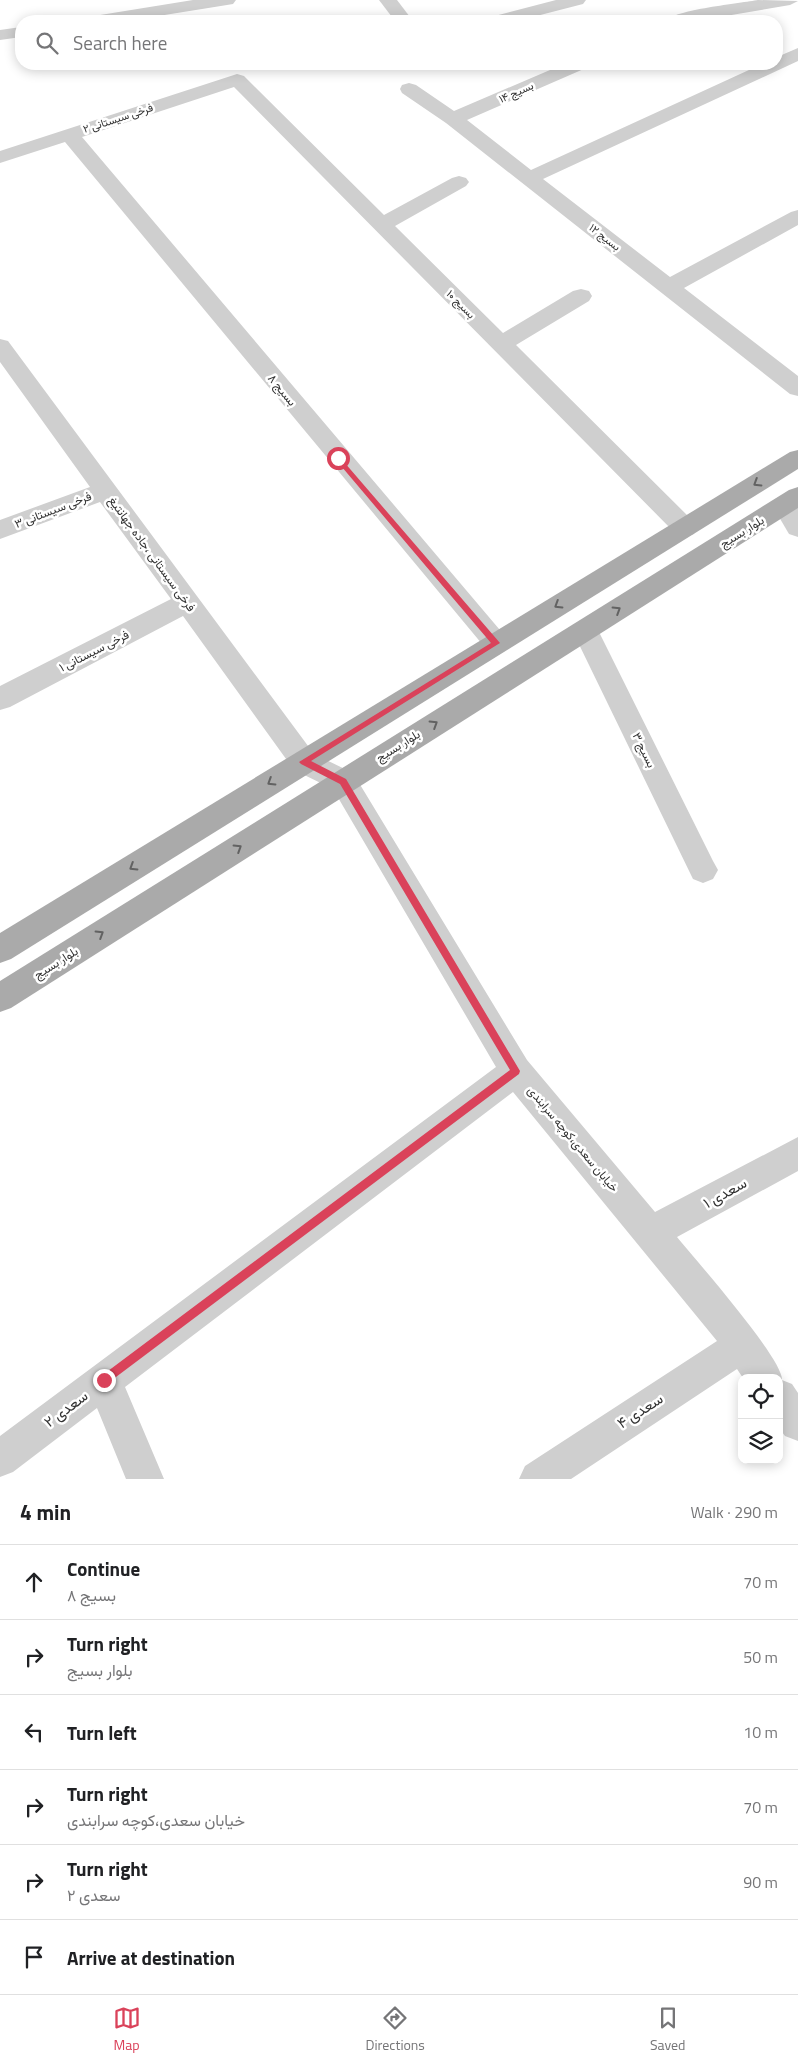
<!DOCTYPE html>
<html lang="en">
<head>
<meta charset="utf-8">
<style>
	body { margin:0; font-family:"Titillium Web",Vazirmatn,sans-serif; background:#f6f6f6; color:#202124 }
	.controls { position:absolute; right:15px; bottom:15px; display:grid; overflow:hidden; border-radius:10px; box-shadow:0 2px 12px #0003 }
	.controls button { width:45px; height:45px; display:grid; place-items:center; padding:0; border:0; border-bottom:1px solid #e0e0e0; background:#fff; color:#202124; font:25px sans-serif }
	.stop { position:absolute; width:15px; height:15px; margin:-11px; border:4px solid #da425a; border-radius:50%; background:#fff }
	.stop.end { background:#da425a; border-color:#fff; box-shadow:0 1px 5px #0008 }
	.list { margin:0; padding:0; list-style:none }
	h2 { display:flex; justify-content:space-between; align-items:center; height:65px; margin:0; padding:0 20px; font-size:21px }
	h2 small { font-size:16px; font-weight:400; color:#757577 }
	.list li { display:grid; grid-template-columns:32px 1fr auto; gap:15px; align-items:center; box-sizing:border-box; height:75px; padding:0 20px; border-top:1px solid #e0e0e0 }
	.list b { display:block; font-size:19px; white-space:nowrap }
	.list p { margin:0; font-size:16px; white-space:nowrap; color:#757577 }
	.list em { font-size:16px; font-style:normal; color:#757577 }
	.icon { flex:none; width:28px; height:28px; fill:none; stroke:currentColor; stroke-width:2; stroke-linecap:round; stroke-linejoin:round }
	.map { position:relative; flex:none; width:798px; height:1479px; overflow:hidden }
	.search { position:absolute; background:#fff; box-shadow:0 2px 12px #0003; left:15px; right:15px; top:15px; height:55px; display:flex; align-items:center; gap:12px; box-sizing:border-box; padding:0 18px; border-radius:20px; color:#757577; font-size:19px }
	.sheet { height:515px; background:#fff }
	nav { display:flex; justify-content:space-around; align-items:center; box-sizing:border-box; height:70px; border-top:1px solid #e0e0e0; background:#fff; font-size:14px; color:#757577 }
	nav a { display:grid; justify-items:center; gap:2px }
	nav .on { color:#da425a }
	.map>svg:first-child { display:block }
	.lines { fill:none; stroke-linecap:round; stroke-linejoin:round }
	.minor { fill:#cfcfcf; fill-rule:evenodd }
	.major { fill:#aaa; fill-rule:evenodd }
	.oneway { stroke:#626262 }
	.route { fill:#da425a }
	.labels { text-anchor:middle; stroke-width:5; stroke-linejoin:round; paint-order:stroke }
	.far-street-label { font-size:11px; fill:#323232; stroke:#fff }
	.street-label { font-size:12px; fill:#323232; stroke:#fff }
	.near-street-label { font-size:15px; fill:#323232; stroke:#fff }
</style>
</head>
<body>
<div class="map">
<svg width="798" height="1479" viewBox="0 0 798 1479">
	<rect width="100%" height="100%" fill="#fff"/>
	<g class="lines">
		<!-- minor -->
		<g class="minor">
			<polygon points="193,0 236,0 233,4 227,5 127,21 85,21 88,17 94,16"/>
			<polygon points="379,0 397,0 413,21 395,21"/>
			<polygon points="556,0 586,0 583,4 517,21 488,21 491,17"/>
			<path d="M758,0l40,1 -8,4 -94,16h-30c7,-11 76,-18 92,-21z"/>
			<polygon points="21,27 21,37 0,40 0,30"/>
			<polygon points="798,48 798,61 543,179 670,277 791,212 798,210 798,225 684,288 798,376 798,396 790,394 446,123 402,93 400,89 402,85 409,83 416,85 454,111 564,64 588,64 586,68 467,120 531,170 762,64 777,64 777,57"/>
			<polygon points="237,74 244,76 384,215 452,178 459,176 466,178 469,182 466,186 395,226 503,333 573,291 581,289 589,291 592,296 589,301 516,345 694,522 697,528 694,534 685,537 676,534 234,87 82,137 505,636 509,643 505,650 496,653 487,650 65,142 0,163 0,151"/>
			<path d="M0,339l8,2 306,413 39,19 174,287 128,152 143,-75v34l-121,66c18,22 107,123 105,143l10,4 6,9v48l-13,-5 -6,-8v-50h-36l-6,-9 -166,110h-52l6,-13 192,-125 -204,-249 -388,295 39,92h-38l-29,-71 -84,64 -13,5v-41l496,-369 -163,-278 -39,-19 -111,-154 -173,91 -10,3v-24l171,-87 -71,-97 -100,37v-19l90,-33 -90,-125z"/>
			<polygon points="784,496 793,499 798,507 798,537 789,534 772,505 775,499"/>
			<polygon points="585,620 594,623 598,630 713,861 718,870 713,879 703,883 693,879 572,630 576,623"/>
		</g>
		<!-- major -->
		<g class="major">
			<polygon points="798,450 798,469 11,959 0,963 0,933 790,452"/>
			<polygon points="798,487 798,508 11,1008 0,1012 0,981 789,490"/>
		</g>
	</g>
	<!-- one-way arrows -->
	<defs><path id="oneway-chevron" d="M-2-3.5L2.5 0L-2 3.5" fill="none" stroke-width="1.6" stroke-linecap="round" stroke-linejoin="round" transform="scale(1.25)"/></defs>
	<g class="oneway">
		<use href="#oneway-chevron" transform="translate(757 483) rotate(148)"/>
		<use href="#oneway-chevron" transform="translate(558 605) rotate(148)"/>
		<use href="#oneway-chevron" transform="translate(617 610) rotate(-32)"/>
		<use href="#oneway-chevron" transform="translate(434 724) rotate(-32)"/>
		<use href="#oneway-chevron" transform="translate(271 782) rotate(148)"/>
		<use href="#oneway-chevron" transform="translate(238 848) rotate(-32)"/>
		<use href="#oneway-chevron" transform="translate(133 867) rotate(148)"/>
		<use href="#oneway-chevron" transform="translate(100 934) rotate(-32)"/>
	</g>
	<!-- route -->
	<polygon class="route" points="338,455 500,643 311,761 346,779 520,1071 519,1074 104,1386 100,1384 99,1380 100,1377 510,1070 340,784 301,764 299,762 491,643 336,460 335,458"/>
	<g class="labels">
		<!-- far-street labels -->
		<g class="far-street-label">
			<text transform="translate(516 92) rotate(-24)" y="4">بسیج ۱۴</text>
			<text transform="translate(118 118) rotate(-18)" y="4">فرخی سیستانی ۲</text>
			<text transform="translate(605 237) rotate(38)" y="4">بسیج ۱۲</text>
			<text transform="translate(461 304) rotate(45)" y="4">بسیج ۱۰</text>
		</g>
		<!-- street labels -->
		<g class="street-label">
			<text transform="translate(282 390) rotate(50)" y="4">بسیج ۸</text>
			<text transform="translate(53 510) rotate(-21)" y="4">فرخی سیستانی ۳</text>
			<text transform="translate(742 532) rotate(-32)" y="4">بلوار بسیج</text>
			<text transform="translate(152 554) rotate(54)" y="4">فرخی سیستانی ،جاده جهانتیغ</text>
			<text transform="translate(94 651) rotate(-27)" y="4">فرخی سیستانی ۱</text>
			<text transform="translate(398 746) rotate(-32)" y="4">بلوار بسیج</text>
			<text transform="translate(644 750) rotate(64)" y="4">بسیج ۳</text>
			<text transform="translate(56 963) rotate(-32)" y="4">بلوار بسیج</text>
			<text transform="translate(573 1139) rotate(50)" y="4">خیابان سعدی،کوچه سرابندی</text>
		</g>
		<!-- near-street labels -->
		<g class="near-street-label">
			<text transform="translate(725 1193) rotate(-29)" y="5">سعدی ۱</text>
			<text transform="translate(66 1409) rotate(-37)" y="5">سعدی ۲</text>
			<text transform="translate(640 1411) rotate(-33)" y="5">سعدی ۴</text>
		</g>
	</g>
</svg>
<div class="controls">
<button><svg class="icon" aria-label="locate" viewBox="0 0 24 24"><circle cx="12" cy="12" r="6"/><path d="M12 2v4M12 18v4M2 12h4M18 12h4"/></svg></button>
<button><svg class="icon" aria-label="layers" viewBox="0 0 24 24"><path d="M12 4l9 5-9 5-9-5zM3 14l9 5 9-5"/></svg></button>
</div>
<div class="stop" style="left:338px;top:458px"></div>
<div class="stop end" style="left:104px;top:1380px"></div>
<div class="search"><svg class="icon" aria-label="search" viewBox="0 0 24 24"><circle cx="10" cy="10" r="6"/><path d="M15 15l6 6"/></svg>Search here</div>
</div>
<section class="sheet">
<h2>4 min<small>Walk · 290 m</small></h2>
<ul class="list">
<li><svg class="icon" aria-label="ahead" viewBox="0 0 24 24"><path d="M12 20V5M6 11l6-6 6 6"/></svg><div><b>Continue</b><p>بسیج ۸</p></div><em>70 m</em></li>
<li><svg class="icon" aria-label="right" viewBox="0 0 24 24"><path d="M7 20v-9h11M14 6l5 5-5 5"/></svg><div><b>Turn right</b><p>بلوار بسیج</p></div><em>50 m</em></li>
<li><svg class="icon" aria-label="left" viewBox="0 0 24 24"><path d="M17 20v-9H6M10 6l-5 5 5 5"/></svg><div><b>Turn left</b></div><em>10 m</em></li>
<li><svg class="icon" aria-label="right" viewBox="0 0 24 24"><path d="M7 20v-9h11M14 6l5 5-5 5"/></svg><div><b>Turn right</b><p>خیابان سعدی،کوچه سرابندی</p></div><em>70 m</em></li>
<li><svg class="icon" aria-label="right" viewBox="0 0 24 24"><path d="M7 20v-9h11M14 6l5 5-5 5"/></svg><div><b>Turn right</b><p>سعدی ۲</p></div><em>90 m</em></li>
<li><svg class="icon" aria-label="arrive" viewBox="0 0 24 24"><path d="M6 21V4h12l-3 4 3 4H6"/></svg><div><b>Arrive at destination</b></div></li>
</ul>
</section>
<nav>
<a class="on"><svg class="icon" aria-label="map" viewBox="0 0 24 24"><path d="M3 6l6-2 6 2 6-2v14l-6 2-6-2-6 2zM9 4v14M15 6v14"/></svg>Map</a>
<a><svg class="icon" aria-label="directions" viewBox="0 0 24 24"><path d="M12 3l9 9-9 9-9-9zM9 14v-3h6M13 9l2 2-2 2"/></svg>Directions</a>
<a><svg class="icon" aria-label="saved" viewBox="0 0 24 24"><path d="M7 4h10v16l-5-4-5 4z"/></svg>Saved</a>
</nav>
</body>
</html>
